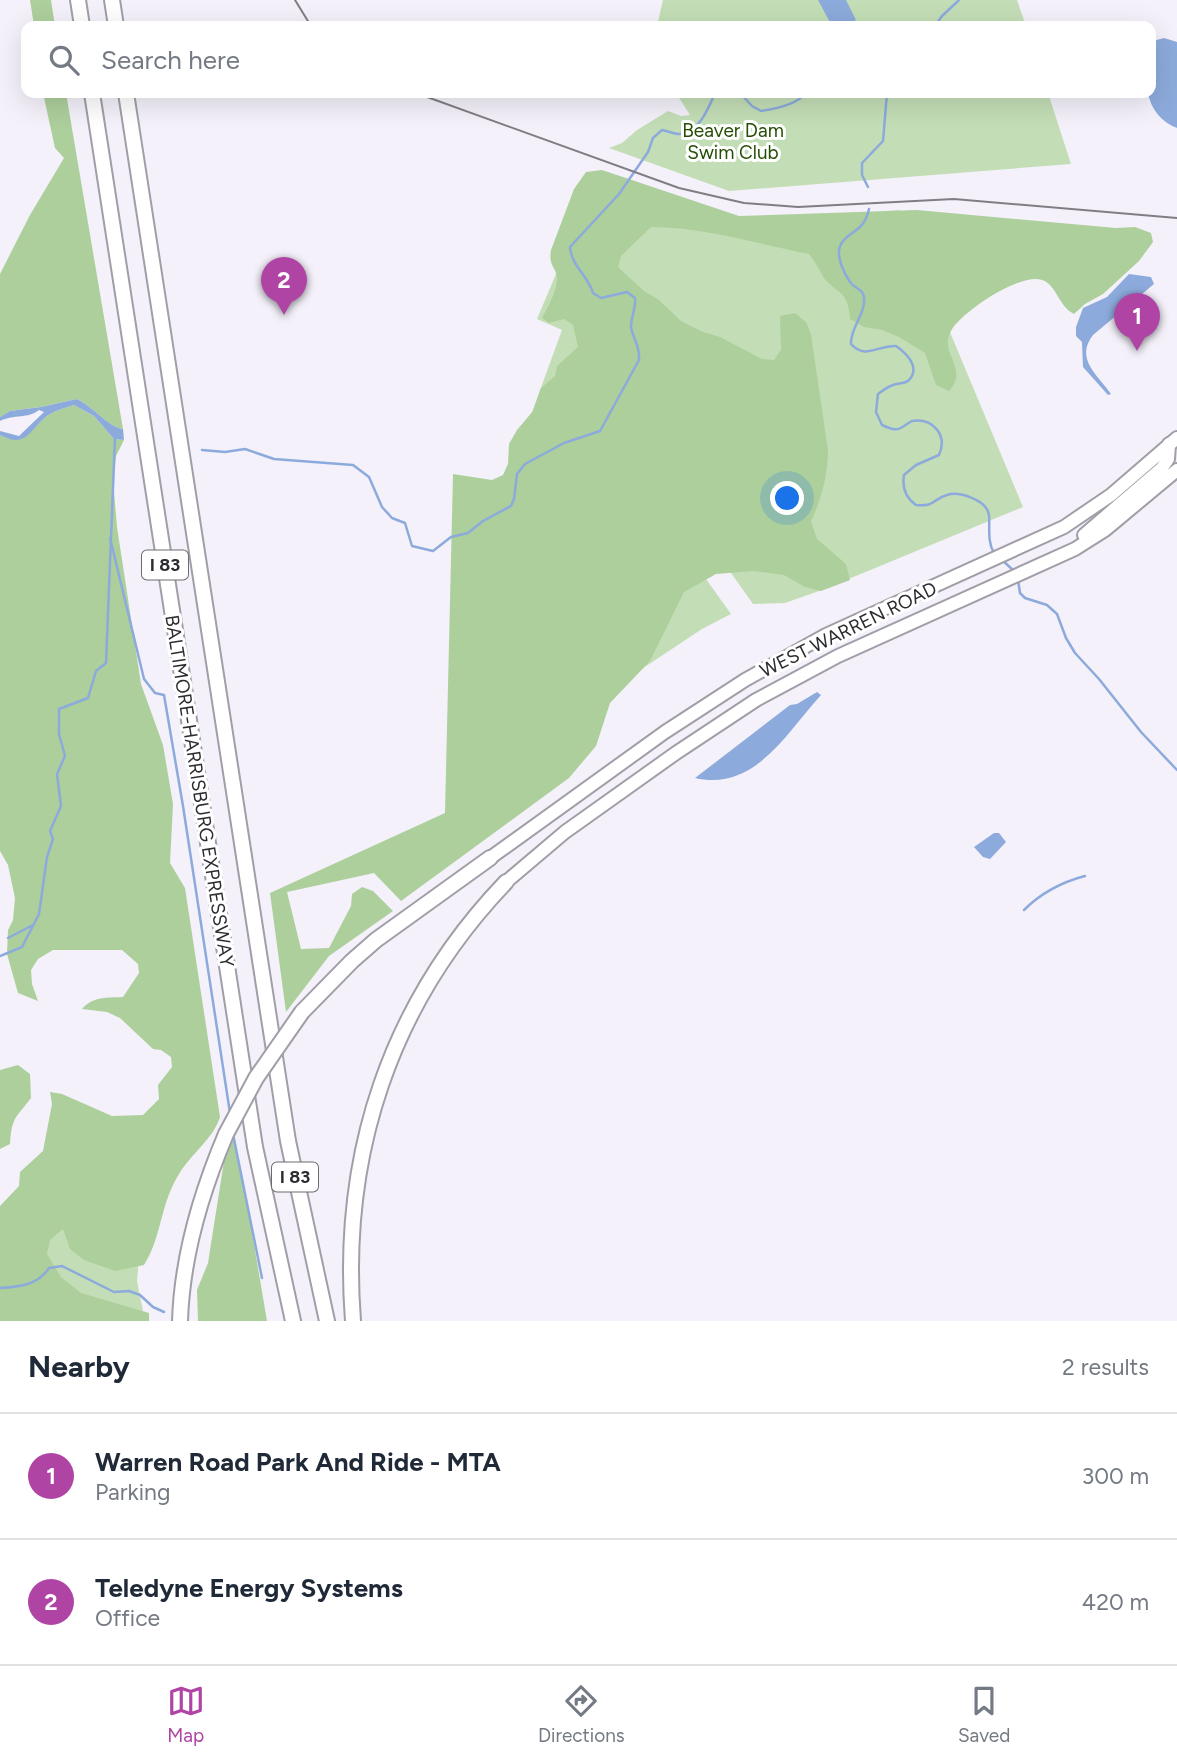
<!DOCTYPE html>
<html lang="en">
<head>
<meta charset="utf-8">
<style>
	body { margin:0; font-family:Figtree,sans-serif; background:#f6f6f7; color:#1f2937 }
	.you { position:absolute; left:788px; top:499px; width:24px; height:24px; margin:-18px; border:5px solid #fff; border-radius:50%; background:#1a73e8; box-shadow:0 0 0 10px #1a73e833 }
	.badge { display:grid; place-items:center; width:46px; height:46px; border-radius:50%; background:#af44a5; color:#fff; font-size:23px; font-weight:700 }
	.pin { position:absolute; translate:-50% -58px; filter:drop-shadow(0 2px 4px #0008) }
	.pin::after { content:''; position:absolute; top:37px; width:24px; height:21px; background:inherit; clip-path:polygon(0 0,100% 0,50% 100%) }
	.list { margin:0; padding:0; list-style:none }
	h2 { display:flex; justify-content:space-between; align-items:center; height:91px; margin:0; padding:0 28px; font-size:30px }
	h2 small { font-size:23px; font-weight:400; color:#747a83 }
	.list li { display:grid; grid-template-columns:46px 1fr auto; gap:21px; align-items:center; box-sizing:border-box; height:126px; padding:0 28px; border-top:2px solid #e0e1e3 }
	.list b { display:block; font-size:26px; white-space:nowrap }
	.list p { margin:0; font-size:23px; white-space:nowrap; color:#747a83 }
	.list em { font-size:23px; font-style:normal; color:#747a83 }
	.icon { flex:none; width:38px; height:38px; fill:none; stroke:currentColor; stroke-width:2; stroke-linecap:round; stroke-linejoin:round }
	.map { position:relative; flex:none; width:1177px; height:1321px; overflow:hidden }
	.search { position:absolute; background:#fff; box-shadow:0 7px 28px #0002; left:21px; right:21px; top:21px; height:77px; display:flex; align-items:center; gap:18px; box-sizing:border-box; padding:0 24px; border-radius:14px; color:#747a83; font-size:26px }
	.sheet { height:343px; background:#fff }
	nav { display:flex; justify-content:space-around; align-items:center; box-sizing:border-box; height:98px; border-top:2px solid #e0e1e3; background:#fff; font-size:19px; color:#747a83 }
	nav a { display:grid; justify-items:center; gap:4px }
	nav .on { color:#af44a5 }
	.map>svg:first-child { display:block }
	.green { fill:#c3deb6 }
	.forest { fill:#adcf9c }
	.water { fill:#8caadb }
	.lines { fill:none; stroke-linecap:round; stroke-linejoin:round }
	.stream { stroke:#8caadb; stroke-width:2.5 }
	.primary-casing { stroke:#a19ea7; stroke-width:16 }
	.highway-casing { stroke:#a19ea7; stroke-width:18 }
	.primary { stroke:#fff; stroke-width:12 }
	.highway { stroke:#fff; stroke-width:14 }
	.tram { stroke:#807e85; stroke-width:2 }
	.highway-bridge-casing { stroke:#a19ea7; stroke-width:18; stroke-linecap:butt }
	.highway-bridge { stroke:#fff; stroke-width:14 }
	.labels { text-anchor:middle; stroke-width:6; stroke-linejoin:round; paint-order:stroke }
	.shield { fill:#fff; stroke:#6c6b6e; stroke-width:2 }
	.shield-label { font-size:18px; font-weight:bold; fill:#2d2c30 }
	.park-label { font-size:19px; fill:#254e04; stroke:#fff }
	.street-label { font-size:19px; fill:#2d2c30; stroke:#fff }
</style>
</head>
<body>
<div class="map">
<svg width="1177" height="1321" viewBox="0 0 1177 1321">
	<rect width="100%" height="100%" fill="#f4f1fa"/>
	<!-- green -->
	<g class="green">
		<polygon points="663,0 1017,0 1026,26 657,26"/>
		<polygon points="676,93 1048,93 1071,164 729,191 609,148 622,143 637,130 668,111 681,116 690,115"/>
		<polygon points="599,172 746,223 899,210 1023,507 822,590 785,603 753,604 714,549 706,579 731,614 702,629 586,706 498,505 562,330 537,319"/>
		<polygon points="80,1193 141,1237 137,1281 145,1321 0,1321 0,1249"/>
	</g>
	<!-- forest -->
	<g class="forest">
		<polygon points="30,0 51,0 55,26 34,26"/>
		<path d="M43,93h23l57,336c-13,-1 -31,-23 -46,-30l-36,8 -31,4 -10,6v-143l30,-59 34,-57 -9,-10z"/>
		<path d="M602,170l137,46 178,-6 199,18 19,-1 16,6 2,9 -14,19 -36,33 -18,10 -11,10c-16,-8 -17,-29 -32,-34 -21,-8 -81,32 -91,51 -13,23 19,37 -2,60l-13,-6 -11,-32 -26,-16 -17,-7 -18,-3 -14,-8c-2,-29 -12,-24 -26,-41 -5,-8 -9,-17 -15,-24 -52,-10 -104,-27 -158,-27l-30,29 -3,11 26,24 15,9 22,21 22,11 17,5 42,22 12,1 7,-10 -1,-34 15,-3 11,9 5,12 17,117c0,24 -7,49 -17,70l6,18 29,25 4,16 -29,11 -16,-4 -21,-12 -30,-4 -38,3 -32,18 -34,69 -40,42 -14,43 -27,32 -168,123 -27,-28 -87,19 14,57 28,-1 22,-42 1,-12 10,-7 11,4 20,20 -64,45 -43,56 -16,-119 175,-80 8,-339 39,6 11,-5 5,-11 1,-20 8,-14 16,-19 8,-23 14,-12 2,-10 21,-19 -5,-22 -9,-6 -15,4 -7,-5c6,-12 15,-26 15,-40 -1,-12 -9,-12 -6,-28l23,-61 12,-17z"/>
		<path d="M74,405l20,11 20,23 10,1 -8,16 -3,24 4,47 24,157 22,61 10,59 -3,59 15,25 35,229c-7,22 -29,37 -41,57 -19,30 -17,63 -35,91l-29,6 -31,-11 -14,-11 -7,-20 -13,11 -3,14 14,23 20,16 68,20v8h-149v-115l19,-20 1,-14 23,-21 9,-47 -2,-12 12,2 50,22 31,-1 16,-16 -1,-14 14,-18 -1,-10 -10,-7 -8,-1 -33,-31 -13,-6 -25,-3c11,-13 25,-11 41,-12l16,-24 -1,-9 -16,-14h-69l-15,9 -7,11 1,14 6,17 -20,-8 -11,-39 1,-24 5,-10 2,-22 -7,-33 -8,-14v-416c26,13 30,-6 47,-19 8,-6 18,-8 27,-11z"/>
		<path d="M18,1065l12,9 1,24c-15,20 -19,18 -21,46l-10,5v-79z"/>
		<polygon points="233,1135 243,1179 267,1321 198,1321 197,1290 208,1263 224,1161"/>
	</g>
	<!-- water -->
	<g class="water">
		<polygon points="818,0 846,0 856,20 844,26 832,26"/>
		<path d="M1164,38l13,4v86c-16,-6 -26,-19 -29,-35h3v-47l2,-5z"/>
		<path d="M1129,274l22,3 3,7 -61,51c-19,24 6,41 18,59l-3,1 -25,-28 -1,-25 -6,-6v-9l7,-19 24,-11z"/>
		<path d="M77,399c15,7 33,29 46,30l1,11 -10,-1 -20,-23 -20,-11c-9,3 -19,5 -27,11 -18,14 -20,33 -47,19v-4l19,5 25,-24 -5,-2c-11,9 -25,4 -39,11v6v-10l10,-6 31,-4z"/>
		<path d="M817,692l4,3c-34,37 -66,97 -126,83l95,-73 7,-1z"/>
		<polygon points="994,833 999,833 1006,842 990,859 983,857 974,847"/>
	</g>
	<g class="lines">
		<!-- stream -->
		<g class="stream">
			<polyline points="935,26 942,16 959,0"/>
			<path d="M740,93l12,13 9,5c14,-2 36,-7 45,-18"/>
			<polyline points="868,187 862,175 862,163 883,141 887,93"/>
			<path d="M869,209c-5,25 -23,22 -29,37 -4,11 4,27 10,36 4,7 13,6 14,15 2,17 -14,31 -13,47 14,16 27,1 45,2 10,7 25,21 13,34 -4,4 -11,3 -16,5 -6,2 -11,6 -15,9l-2,18 6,13c17,8 16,4 30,-4 21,-3 36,14 27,34l-23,10 -12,10c-2,12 2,23 12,30 20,2 16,-6 31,-10 12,-4 40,5 42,20 1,13 -2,26 5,38"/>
			<path d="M202,450l23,2 20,-3 29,10 79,6 16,12 13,30 10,11 13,5 7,23 21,5 18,-14 17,-4 15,-12 28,-15 3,-7 3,-25 8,-10 39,-21 36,-12 39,-71c1,-16 -6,-20 -8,-33 0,-10 5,-19 4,-29l-8,-6 -26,6 -8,-5c-5,-17 -22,-28 -23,-46l49,-53 29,-42 5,-14 9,-8c6,1 12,4 17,4 19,1 30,-27 36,-41"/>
			<polyline points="110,538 144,679 155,693 164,695 183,806 230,1113"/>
			<polyline points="1001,559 1014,571"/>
			<polyline points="1018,580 1020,593 1025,598 1047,605 1057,614 1066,638 1075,653 1099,679 1141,732 1177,770"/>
			<path d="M1024,910c17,-17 38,-28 61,-34"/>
			<polyline points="8,938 33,925"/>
			<polyline points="0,956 22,947 39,914 47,857 53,839 50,831 61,806 57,774 65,756 59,734 59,709 88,698 96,671 106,663 115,438"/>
			<polyline points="233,1134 262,1278"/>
			<path d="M0,1288c19,-1 38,-3 49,-20l13,-2 52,26 15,-1 11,4 13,12 11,5"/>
		</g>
		<defs>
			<g id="primary">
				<polyline points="1084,535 1162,468 1168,459 1169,444"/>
				<polyline points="490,858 665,732 745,680 826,635 1064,527 1111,495 1177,438"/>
				<polyline points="506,882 565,832 676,753 756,700 838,656 1075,549 1105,530 1177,470"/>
			</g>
			<g id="highway">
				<polyline points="78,0 82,26"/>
				<polyline points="112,0 116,26"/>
				<polyline points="92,93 255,1147 293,1321"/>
				<polyline points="126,93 288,1141 327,1321"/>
				<polyline points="302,1012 352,961 376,940 490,858"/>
				<path d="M180,1321c2,-65 21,-128 46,-187"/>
				<path d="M353,1321c-13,-166 37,-318 153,-439"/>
			</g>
		</defs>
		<!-- primary casing -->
		<use href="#primary" class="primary-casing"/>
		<!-- highway casing -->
		<use href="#highway" class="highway-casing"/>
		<!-- primary -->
		<use href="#primary" class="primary"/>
		<!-- highway -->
		<use href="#highway" class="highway"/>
		<!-- tram -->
		<g class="tram">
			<polyline points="295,0 311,26"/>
			<polyline points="416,93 679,188 744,203 798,207 954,199 1177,218"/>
		</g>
		<defs>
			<polyline id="highway-bridge" points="226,1134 256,1078 302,1012"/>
		</defs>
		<!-- highway-bridge casing -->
		<use href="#highway-bridge" class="highway-bridge-casing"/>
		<!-- highway-bridge -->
		<use href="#highway-bridge" class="highway-bridge"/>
	</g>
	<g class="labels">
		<!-- shield labels -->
		<g class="shield">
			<rect x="142" y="550.5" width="46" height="29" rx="5"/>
			<rect x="272" y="1162.5" width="46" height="29" rx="5"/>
		</g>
		<g class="shield-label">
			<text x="165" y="571">I 83</text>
			<text x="295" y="1183">I 83</text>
		</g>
		<!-- park labels -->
		<g class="park-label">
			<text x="733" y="137">Beaver Dam<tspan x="733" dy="22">Swim Club</tspan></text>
		</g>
		<!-- street labels -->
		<g class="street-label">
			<text transform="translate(848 629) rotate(-26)" y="7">WEST WARREN ROAD</text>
			<text transform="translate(200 791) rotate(81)" y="7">BALTIMORE-HARRISBURG EXPRESSWAY</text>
		</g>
	</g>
</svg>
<div class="you"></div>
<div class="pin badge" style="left:1137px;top:351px">1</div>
<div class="pin badge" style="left:284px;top:315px">2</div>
<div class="search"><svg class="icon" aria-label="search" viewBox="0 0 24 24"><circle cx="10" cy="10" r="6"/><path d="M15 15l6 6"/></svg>Search here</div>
</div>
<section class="sheet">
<h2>Nearby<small>2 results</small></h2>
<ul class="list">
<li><span class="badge">1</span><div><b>Warren Road Park And Ride - MTA</b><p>Parking</p></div><em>300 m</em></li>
<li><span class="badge">2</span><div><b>Teledyne Energy Systems</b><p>Office</p></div><em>420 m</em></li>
</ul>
</section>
<nav>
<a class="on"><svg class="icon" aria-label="map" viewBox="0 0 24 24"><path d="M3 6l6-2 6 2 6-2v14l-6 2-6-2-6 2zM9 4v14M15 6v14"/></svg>Map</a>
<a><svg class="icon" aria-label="directions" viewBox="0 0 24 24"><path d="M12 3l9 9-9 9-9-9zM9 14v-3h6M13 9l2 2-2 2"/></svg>Directions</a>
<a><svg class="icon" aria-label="saved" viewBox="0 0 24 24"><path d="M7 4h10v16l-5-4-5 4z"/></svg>Saved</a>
</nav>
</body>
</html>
